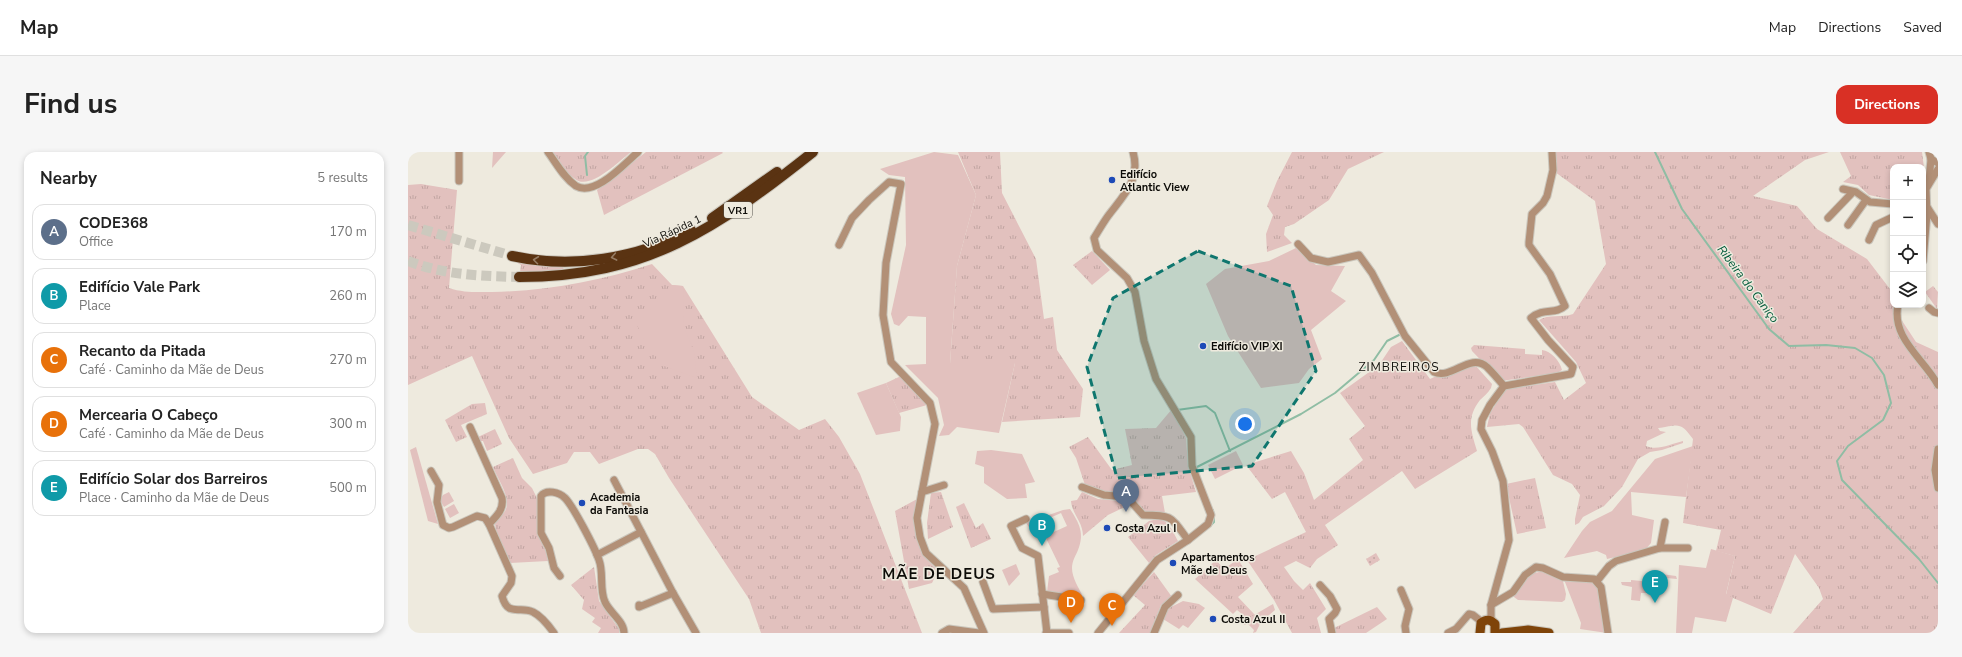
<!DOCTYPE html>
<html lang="en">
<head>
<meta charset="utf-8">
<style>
	body { margin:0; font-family:"Nunito Sans",sans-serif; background:#f6f6f6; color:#222 }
	.controls { position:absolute; right:12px; top:12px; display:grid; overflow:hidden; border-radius:8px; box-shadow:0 2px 6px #0003 }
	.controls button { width:36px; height:36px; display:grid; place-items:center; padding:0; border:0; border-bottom:1px solid #e0e0e0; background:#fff; color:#222; font:20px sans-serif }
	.you { position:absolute; left:837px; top:272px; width:14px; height:14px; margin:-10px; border:3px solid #fff; border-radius:50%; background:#1a73e8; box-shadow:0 0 0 6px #1a73e833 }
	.badge { display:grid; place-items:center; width:26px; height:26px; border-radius:50%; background:#d93025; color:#fff; font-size:13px; font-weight:700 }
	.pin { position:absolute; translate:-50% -33px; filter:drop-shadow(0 1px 2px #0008) }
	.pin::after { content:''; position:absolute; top:21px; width:14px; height:12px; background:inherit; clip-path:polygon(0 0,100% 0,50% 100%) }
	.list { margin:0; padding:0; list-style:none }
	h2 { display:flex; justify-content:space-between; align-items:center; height:52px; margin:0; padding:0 16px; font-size:17px }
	h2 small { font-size:13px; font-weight:400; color:#767676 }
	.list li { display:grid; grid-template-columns:26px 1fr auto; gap:12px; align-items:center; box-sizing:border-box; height:56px; margin:0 8px 8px; padding:0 8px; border:1px solid #e0e0e0; border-radius:12px }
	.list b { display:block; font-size:15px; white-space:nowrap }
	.list p { margin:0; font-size:13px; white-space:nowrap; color:#767676 }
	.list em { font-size:13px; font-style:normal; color:#767676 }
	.icon { flex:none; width:22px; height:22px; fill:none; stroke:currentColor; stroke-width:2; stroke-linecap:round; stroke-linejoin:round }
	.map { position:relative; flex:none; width:1530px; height:481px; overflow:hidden; border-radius:12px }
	header { display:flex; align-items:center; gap:24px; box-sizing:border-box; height:56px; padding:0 20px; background:#fff; border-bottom:1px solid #e0e0e0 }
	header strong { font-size:19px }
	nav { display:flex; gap:22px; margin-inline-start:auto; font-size:14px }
	.intro { display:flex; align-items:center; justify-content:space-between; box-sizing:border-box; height:96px; padding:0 24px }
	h1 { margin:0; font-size:28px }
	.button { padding:10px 18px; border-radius:12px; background:#d93025; color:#fff; font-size:14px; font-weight:700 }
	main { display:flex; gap:24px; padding:0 24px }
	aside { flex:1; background:#fff; border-radius:12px; box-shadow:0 2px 6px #0003 }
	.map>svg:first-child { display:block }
	.grass { fill:url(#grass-tufts) }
	.park { fill:url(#park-dots) }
	.garden { fill:#e2c1be }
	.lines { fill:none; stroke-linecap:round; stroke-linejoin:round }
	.stream { stroke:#8fbda4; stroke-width:2 }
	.highway-tunnel { stroke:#ccc9be; stroke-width:10; stroke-dasharray:10 5; stroke-linecap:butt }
	.minor-casing { stroke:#cac6bc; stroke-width:9 }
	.major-casing { stroke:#cac6bc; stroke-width:11 }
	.highway-casing { stroke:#cac6bc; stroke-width:12 }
	.minor { stroke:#b29077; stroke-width:7 }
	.major { stroke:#7f4409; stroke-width:9 }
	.highway { stroke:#5a3312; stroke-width:10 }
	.oneway { stroke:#957c64 }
	.marked { fill:#0f766e; fill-opacity:0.2; stroke:#0f766e; stroke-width:3; stroke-dasharray:8 5; stroke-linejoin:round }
	.poi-dot { fill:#1d4ab7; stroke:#eeeade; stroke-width:1.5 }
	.labels { text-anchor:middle; stroke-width:3; stroke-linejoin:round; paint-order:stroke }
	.shield { fill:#eeeade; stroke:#504f48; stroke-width:1 }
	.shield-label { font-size:10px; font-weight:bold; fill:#0d0c08 }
	.poi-label { font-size:11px; font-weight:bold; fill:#0d0c08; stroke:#eeeade; text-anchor:start }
	.street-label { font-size:11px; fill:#0d0c08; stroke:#eeeade }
	.water-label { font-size:12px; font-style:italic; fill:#035b3b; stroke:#eeeade }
	.neighbourhood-label { font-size:12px; letter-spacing:1px; fill:#0d0c08; stroke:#eeeade }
	.district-label { font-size:15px; font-weight:bold; letter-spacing:1px; fill:#0d0c08; stroke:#eeeade }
</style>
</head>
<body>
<header>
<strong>Map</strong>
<nav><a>Map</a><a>Directions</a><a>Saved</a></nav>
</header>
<div class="intro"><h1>Find us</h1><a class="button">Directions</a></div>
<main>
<aside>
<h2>Nearby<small>5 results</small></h2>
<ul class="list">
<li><span class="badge" style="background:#5c6f8a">A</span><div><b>CODE368</b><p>Office</p></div><em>170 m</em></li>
<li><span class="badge" style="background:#0f9aa8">B</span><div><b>Edifício Vale Park</b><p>Place</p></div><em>260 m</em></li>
<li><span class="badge" style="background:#e8710a">C</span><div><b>Recanto da Pitada</b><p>Café · Caminho da Mãe de Deus</p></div><em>270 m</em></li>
<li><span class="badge" style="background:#e8710a">D</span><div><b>Mercearia O Cabeço</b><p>Café · Caminho da Mãe de Deus</p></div><em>300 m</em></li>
<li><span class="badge" style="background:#0f9aa8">E</span><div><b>Edifício Solar dos Barreiros</b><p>Place · Caminho da Mãe de Deus</p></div><em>500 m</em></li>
</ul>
</aside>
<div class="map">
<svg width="1530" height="481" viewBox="0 0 1530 481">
	<defs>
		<pattern id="grass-tufts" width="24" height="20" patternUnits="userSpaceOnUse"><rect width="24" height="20" fill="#e2c1be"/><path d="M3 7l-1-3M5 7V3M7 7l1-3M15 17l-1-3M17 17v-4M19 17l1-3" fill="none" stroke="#c1a5a2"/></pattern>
		<pattern id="park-dots" width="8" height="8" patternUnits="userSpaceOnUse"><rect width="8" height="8" fill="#e2c1be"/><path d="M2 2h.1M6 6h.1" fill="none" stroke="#c1a5a2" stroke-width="1.8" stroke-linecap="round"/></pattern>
	</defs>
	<rect width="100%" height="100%" fill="#eeeade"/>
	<!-- grass -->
	<g class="grass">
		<polygon points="85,0 98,0 84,16"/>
		<path d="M145,0h78c-12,9 -41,39 -56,27 -9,-6 -15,-18 -22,-27z"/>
		<polygon points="238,0 314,0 315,1 196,63 189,38"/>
		<polygon points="550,0 592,0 594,41 628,107 636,167 645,165 649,198 675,237 672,265 594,270 607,211 542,212 549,114 568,43"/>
		<polygon points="884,0 976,0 940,17 921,48 886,72 877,75 876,83 884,91 859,100 858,82 865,63 859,54 869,29"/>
		<path d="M1144,0h277l-24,8 -52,36 44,10 20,23 50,30 26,34v12h5l-1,8 19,29 22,10v281h-145l30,-34 -4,-11 -24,-34 -24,60 -45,-19 9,-39 -19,-5 5,-21 -38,-7 10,-84c-13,-18 -14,-14 -35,-11l2,3 6,1 -19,9 -1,5c11,5 25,-2 37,-5v2l-21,7 -12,2 -12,7 -16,28 -18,19 -21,11 -4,6 -4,2v-6l5,-24 -8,-11 -19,-9 -30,-48 -4,-3 -32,3 3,-14 16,-24 49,-7 9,18 22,-17 -10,-21 -37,-42c9,-6 23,-2 34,-6l33,-50 -11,-63 -40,-29z"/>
		<polygon points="1432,0 1514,0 1516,16 1515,18 1515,15 1485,15 1485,48 1461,43 1450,33 1435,30 1443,24"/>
		<path d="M13,32l36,6 -8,98c15,5 28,4 43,4 55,-1 108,-11 160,-28l20,21 11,1 69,111 47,33 26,-11 14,18 21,37 62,159h-161l-12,-34 -80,-121 -14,-24 -7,-5h-10l-39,15 -9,-12h-16l-7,11 -34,11 -24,-36 -37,-82 -64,29v-200z"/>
		<polygon points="684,99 702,118 684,133 665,113"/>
		<polygon points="105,108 155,114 156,119 112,120 113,113"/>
		<polygon points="1525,134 1530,140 1529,157 1517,140"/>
		<path d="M994,189l28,38 32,-15 13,1 17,19 -1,4c-3,5 -7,8 -11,12 -14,18 -9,31 -3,51l-62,38 -13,-18 -77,54 13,20 -21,14 -7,9 -14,-7 -12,6 10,14 9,9 7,-7 16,26 -9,9 4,15h-29l-18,-33 -27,-40 59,-28 -21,-40 -13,7 -26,-34 45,-14 13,22 10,27 49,-40 -14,-21 16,-13 -25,-33 39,-28 12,-18z"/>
		<path d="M1066,193l51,4v5l17,1v-5c9,1 18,11 20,20l-5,3 -56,8 -29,-30 -1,-3z"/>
		<polygon points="493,224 519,253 491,261 478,231"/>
		<polygon points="77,251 79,262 53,273 59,285 48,290 37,268 64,252"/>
		<polygon points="764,257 778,286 780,314 788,340 754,344 757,361 736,360 721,341 696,340 677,333 668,306 661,295 680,285 704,318 724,313 717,277 748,276"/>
		<polygon points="87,277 94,292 79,299 75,289 72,289 70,285"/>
		<path d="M105,306l9,20 10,10 5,10 3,20 -3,16 8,14 3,13 -38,2 -14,-31 -1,-8c3,-5 9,-10 11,-15 5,-12 -9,-31 -13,-42z"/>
		<polygon points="1127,326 1138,376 1109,382 1098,332"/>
		<polygon points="533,340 545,375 520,387 519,371 523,341"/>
		<path d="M674,340l16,7 22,2 7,5 -19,9 -25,21c0,-14 -11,-22 -12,-35l6,-1z"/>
		<polygon points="511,346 510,389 515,403 530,419 524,431 501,437 487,359"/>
		<polygon points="556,351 568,376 575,371 583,387 563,396 548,355"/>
		<path d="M750,367c11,1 15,13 20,22l-22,14 -7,8 -21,-26 21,-16z"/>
		<polygon points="830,407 845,432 830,445 847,463 840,467 829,458 825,462 787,427 808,408 816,417"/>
		<polygon points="186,415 191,449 211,477 211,481 190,481 193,476 184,470 187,466 174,457 176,448 163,433"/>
		<polygon points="746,420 764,445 753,453 742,481 711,481 737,453 725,443"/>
		<polygon points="775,449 791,452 797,456 780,476 775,473 771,477 755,467 761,456"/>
		<polygon points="969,455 979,467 958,481 927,481 926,476"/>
	</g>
	<!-- park -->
	<polygon class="park" points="968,401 972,408 962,414 958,407"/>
	<!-- garden -->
	<g class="garden">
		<polygon points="526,0 550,3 568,43 549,114 542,211 607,211 591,281 549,275 541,283 531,284 536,273 530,246 497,213 518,212 518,165 500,164 491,174 486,172 483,162 498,93 497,25 481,23 472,17"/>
		<polygon points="888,96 908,113 937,114 923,139 938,149 903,178 914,207 901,217 891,231 853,236 820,184 798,132 817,117 861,109"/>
		<polygon points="264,133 275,134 276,175 286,200 289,226 256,214 238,192 229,173"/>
		<polygon points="478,231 493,265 492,279 468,283 449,241"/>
		<polygon points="1285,294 1278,345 1223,340 1224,363 1246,368 1243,391 1237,398 1199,407 1198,403 1189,399 1156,406 1174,379 1182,370 1204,359 1247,307"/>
		<polygon points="8,295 30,372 20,369 2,298"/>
		<polygon points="583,298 614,302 627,330 617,332 619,346 599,347 576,331 576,315 567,312 569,299"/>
		<polygon points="828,299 835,313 807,327 800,313"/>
		<polygon points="41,340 46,349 36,355 32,348 35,343"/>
		<polygon points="46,352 51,361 42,366 37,357"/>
		<path d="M662,357c9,14 15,24 8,41 -2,5 -6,11 -6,18 0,10 7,20 11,29l-36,-5 2,-16 10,-4 -2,-4 3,-1 -15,-31 22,-10 -6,-13 -32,14 -3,-4 37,-13z"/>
		<polygon points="1303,397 1327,404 1318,442 1325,446 1318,470 1287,465 1284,481 1268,481 1271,413 1298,416"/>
		<polygon points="608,412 612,422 601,434 594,418"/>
		<polygon points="1135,419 1154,425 1158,442 1157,448 1154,450 1110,448 1106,445 1105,443 1119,423"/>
		<polygon points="1246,421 1268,424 1269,427 1247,425 1245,434 1241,433 1240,441 1233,441 1232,449 1223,448 1224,435 1214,433 1213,430 1223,430 1223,428 1244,430"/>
		<polygon points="1155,425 1189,429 1199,481 1172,477 1173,471"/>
		<polygon points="865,452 867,458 853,470 848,480 845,481 846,478 839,471 837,473 832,469 828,472 822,464 836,469"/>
	</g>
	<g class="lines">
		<!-- stream -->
		<g class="stream">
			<polyline points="1247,0 1274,57 1361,177 1381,194 1418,193 1447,196 1464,206 1476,223 1483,251 1475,268 1440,294 1429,309 1434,328 1511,407 1530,431"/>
			<polyline points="179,23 177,4 180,0"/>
			<polyline points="769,258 798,254 807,261 822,299"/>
			<polyline points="788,317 787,316 893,262 927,241 966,208 979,189 991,183"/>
			<polyline points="802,374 806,370 805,358"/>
		</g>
		<!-- highway-tunnel -->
		<g class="highway-tunnel">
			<polyline points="0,73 104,104"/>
			<path d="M0,109c36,14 73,15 111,16"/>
		</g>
		<defs>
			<g id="minor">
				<polyline points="51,0 51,29"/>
				<path d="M140,0c8,11 16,26 28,34 19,11 48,-22 62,-34"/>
				<polyline points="1521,0 1523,7 1530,11"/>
				<polyline points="1521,29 1523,7"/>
				<polyline points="1435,37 1448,40 1462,50 1485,52"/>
				<polyline points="1519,55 1530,72"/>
				<polyline points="1420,66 1443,42 1444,40"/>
				<polyline points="1440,73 1458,48"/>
				<polyline points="1461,88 1468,73 1485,65"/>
				<path d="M890,92l13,14 17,4 31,-7 13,18 33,63 29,36c18,8 36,-20 53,-5 6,6 12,13 17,19"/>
				<polyline points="431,93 444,66 461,48 481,30 493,32 478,111 475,163 483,210 522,251 527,272 509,366 512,385 518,401 556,436 576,481"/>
				<polyline points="1515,109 1519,62 1518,37 1530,17"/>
				<path d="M1490,153c-7,33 26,54 40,80"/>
				<polyline points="1521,156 1526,160 1530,161"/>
				<path d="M62,275l32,71c2,11 -5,18 -13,26"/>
				<polyline points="1530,297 1527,318 1530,336"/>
				<path d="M23,319l8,14 -2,17 6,23 6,3 4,-1 24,-11 8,2 4,6 23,52 -1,7 -9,13c6,22 18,9 31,16 8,4 16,14 21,21"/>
				<polyline points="206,328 265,441 288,481"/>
				<path d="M674,335l22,8 23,2 16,18c30,0 28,2 45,25"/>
				<polyline points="514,340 536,333"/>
				<polyline points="618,367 603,374 614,396 630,404 639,481"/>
				<polyline points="1252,396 1280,396"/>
				<polyline points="189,403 233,380"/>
				<path d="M152,424l-6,-8 -5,-20 -8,-15v-37c5,-7 18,-4 24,2 8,8 30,50 34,62 5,13 0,29 6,42 5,11 19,19 19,31"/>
				<polyline points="1189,429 1201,414 1208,409 1252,396 1257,370"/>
				<polyline points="575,430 585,457 636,455"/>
				<polyline points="912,433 922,444 929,457 927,461 921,467 924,481"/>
				<polyline points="993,438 1001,457 997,474 998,481"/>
				<polyline points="634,442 673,448"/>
				<polyline points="231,453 231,455 265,441"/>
				<polyline points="1083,453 1105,440 1117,423 1128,415 1135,416 1155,425 1186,427 1193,435 1200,481"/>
				<path d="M1083,469v-16l18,-65 -6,-59 -11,-30 -11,-22 1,-9 8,-15 14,-19 67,-12 2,-7 -25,-27 -17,-22c13,-11 24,-3 34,-12l-15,-32 -21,-29v-3l3,-28 11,-11 4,-7 6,-26 -1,-18"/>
				<polyline points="534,481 541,477 571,481"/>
				<polyline points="638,481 661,481"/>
				<path d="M690,481l59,-73 31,-20 20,-16 3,-9 -19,-49 -1,-29 -35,-58 -12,-38 -9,-49 -8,-14 -30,-28 -3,-12c5,-8 9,-15 14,-22 15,-20 33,-36 25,-64"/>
				<polyline points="746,481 757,455 770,443"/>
				<polyline points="1040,481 1048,477 1061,462 1065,463 1074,470"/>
			</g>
			<g id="major">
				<path d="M1072,481l1,-10c5,-4 9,-4 14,1v9"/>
				<polyline points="1094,481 1120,478 1141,481"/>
			</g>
			<g id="highway">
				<polyline points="304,66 369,20"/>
				<path d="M104,104c60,13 125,3 179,-26"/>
				<path d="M111,125c128,0 198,-49 294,-125"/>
			</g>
		</defs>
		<!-- minor casing -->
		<use href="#minor" class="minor-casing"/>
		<!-- major casing -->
		<use href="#major" class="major-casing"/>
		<!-- highway casing -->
		<use href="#highway" class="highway-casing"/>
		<!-- minor -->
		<use href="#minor" class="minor"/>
		<!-- major -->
		<use href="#major" class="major"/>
		<!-- highway -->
		<use href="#highway" class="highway"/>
	</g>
	<!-- one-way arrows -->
	<defs><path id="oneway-chevron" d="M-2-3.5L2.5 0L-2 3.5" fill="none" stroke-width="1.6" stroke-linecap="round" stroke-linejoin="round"/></defs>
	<g class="oneway">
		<use href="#oneway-chevron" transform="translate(206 105) rotate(169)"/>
		<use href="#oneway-chevron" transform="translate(128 108) rotate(-173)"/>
	</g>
	<!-- marked area -->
	<path class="marked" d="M790,99l93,35 25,85 -64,95 -135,12 -30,-111 26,-69z"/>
	<!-- markers -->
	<g class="poi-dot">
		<circle cx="704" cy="28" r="4"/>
		<circle cx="795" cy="194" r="4"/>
		<circle cx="174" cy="351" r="4"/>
		<circle cx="699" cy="376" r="4"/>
		<circle cx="765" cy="411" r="4"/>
		<circle cx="805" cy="467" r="4"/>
	</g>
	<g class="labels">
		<!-- shield labels -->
		<rect class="shield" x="316" y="50" width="28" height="16" rx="3"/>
		<g class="shield-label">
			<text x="330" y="62">VR1</text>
		</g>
		<!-- poi labels -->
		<g class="poi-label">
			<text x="712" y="26">Edifício<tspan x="712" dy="13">Atlantic View</tspan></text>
			<text x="803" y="198">Edifício VIP XI</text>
			<text x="182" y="349">Academia<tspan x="182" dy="13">da Fantasia</tspan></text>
			<text x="707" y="380">Costa Azul I</text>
			<text x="773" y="409">Apartamentos<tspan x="773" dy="13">Mãe de Deus</tspan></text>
			<text x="813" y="471">Costa Azul II</text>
		</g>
		<!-- street labels -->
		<g class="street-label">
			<text transform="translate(264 79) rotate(-25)" y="4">Via Rápida 1</text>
		</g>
		<!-- water labels -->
		<g class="water-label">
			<text transform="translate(1340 132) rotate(53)" y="4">Ribeira do Caniço</text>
		</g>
		<!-- neighbourhood labels -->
		<g class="neighbourhood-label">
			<text x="991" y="219">ZIMBREIROS</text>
		</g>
		<!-- district labels -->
		<g class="district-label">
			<text x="531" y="427">MÃE DE DEUS</text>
		</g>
	</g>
</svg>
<div class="controls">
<button>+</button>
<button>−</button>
<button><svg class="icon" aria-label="locate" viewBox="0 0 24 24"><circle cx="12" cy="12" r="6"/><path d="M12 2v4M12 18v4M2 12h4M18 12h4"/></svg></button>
<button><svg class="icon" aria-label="layers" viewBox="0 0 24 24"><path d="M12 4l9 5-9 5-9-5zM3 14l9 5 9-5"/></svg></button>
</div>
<div class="you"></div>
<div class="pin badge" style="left:718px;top:360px;background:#5c6f8a">A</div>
<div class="pin badge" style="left:634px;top:394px;background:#0f9aa8">B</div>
<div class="pin badge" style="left:704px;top:474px;background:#e8710a">C</div>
<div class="pin badge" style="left:663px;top:471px;background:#e8710a">D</div>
<div class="pin badge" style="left:1247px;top:451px;background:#0f9aa8">E</div>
</div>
</main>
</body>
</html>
